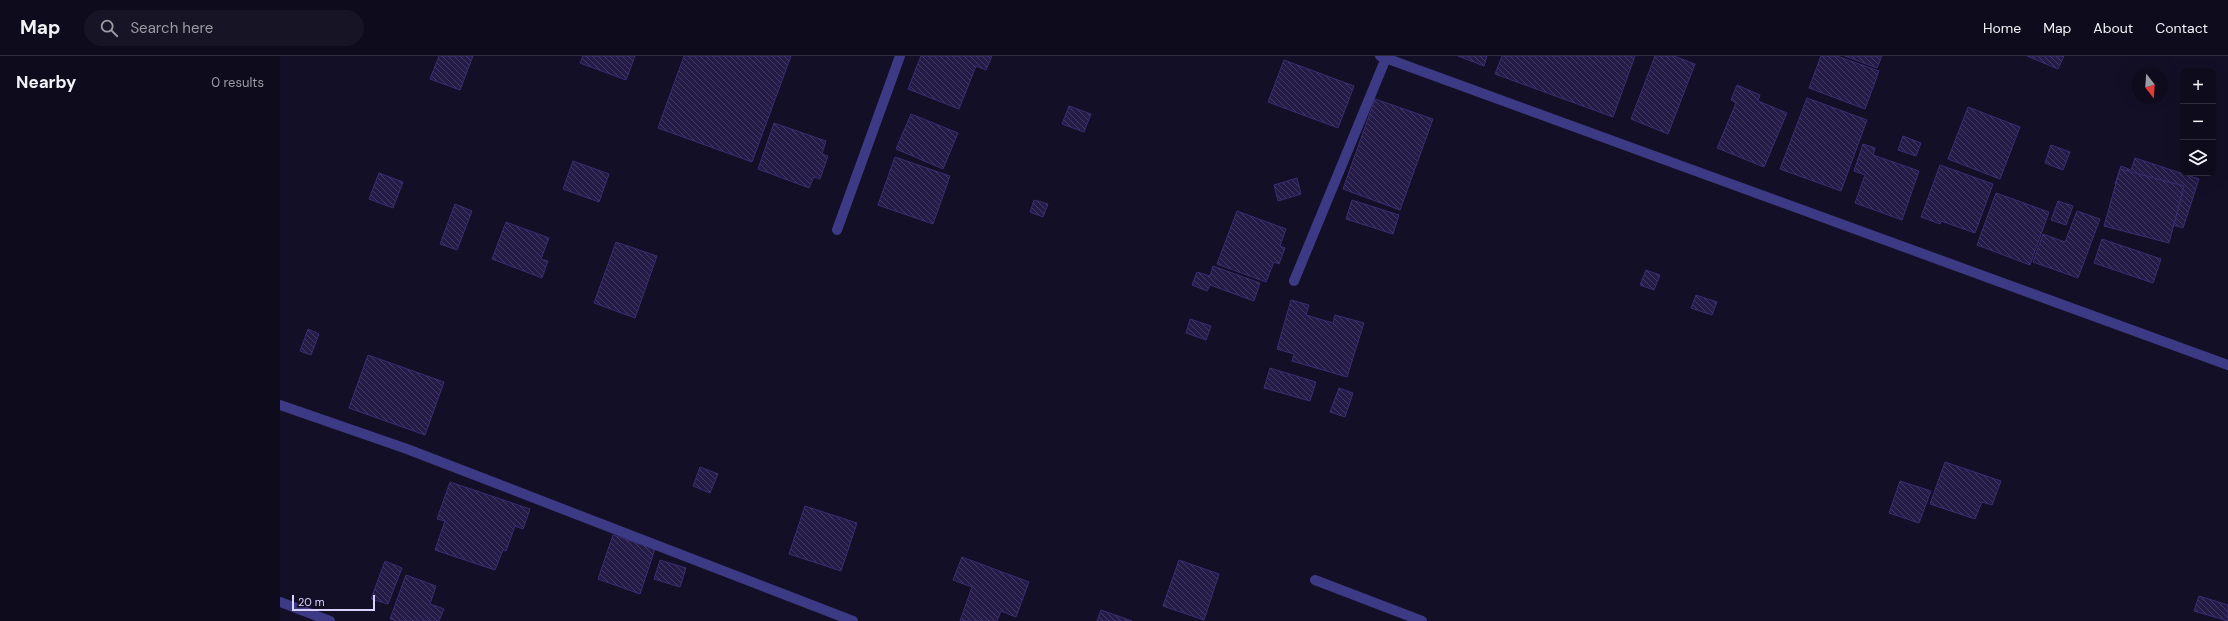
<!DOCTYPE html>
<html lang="en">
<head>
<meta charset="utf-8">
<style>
	body { margin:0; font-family:"DM Sans",sans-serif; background:#171425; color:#f1f3f6 }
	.controls { position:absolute; right:12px; top:12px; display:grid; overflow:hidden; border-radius:8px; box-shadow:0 4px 16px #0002 }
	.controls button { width:36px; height:36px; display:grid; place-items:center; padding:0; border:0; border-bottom:1px solid #2e2b3b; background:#0e0b1c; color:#f1f3f6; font:20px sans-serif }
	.compass { position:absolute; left:1852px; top:12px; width:36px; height:36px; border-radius:50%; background:#0e0b1c; box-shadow:0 4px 16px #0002; rotate:163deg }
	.scale { position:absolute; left:12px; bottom:10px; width:83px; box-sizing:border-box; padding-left:4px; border:2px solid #d9d4ff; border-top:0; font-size:11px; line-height:14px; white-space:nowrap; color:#d9d4ff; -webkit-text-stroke:3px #130f26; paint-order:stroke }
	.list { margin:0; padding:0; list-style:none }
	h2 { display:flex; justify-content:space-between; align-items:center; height:52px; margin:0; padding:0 16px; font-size:17px }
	h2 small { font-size:13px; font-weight:400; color:#9b9ba3 }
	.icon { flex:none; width:22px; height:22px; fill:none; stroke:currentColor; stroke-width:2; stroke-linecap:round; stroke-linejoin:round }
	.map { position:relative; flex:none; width:1948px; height:565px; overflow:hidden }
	header { display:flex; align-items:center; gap:24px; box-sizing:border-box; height:56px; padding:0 20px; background:#0e0b1c; border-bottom:1px solid #2e2b3b }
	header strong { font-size:19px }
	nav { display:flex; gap:22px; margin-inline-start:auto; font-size:14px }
	.search { width:280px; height:36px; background:#171425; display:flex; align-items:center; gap:10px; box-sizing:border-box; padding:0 14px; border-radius:22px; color:#9b9ba3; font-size:15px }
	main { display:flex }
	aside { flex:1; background:#0e0b1c }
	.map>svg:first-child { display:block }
	.building { fill:url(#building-back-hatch); stroke:#3b2d73 }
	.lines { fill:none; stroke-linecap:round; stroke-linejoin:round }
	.minor { stroke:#3d3a85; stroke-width:10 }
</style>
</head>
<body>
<header>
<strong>Map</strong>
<div class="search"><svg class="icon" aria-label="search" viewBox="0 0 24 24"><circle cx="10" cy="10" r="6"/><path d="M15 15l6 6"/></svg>Search here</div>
<nav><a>Home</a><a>Map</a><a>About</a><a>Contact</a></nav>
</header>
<main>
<aside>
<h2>Nearby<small>0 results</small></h2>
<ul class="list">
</ul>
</aside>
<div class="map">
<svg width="1948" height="565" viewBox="0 0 1948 565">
	<defs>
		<pattern id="building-back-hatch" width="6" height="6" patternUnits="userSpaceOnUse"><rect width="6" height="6" fill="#241b47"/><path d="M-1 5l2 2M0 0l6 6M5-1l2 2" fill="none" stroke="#433b63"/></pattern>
	</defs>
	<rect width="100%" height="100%" fill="#130f26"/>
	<!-- building -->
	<g class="building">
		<polygon points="159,0 193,0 180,34 150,23"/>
		<polygon points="303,0 355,0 346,24 300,7"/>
		<polygon points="404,0 511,0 472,106 378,72"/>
		<polygon points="641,0 712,0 706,14 696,10 679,53 628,33"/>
		<polygon points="1178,0 1207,0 1204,10"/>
		<polygon points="1222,0 1355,0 1333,61 1215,18"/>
		<polygon points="1375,0 1394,0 1415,8 1388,78 1351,63"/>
		<polygon points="1541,0 1557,0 1599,15 1585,53 1529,32"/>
		<polygon points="1565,0 1602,0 1597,12"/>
		<polygon points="1747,0 1784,0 1778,13"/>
		<polygon points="1004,4 1074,30 1058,72 988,46"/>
		<polygon points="1457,29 1480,39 1478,45 1507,57 1484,111 1437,92 1456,47 1451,44"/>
		<polygon points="1527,42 1587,64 1561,135 1500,113"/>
		<polygon points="1095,43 1153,63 1120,154 1063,133"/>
		<polygon points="789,50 811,58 804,76 782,68"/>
		<polygon points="1688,51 1740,71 1720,123 1668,103"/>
		<polygon points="631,58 678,77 663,113 616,93"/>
		<polygon points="494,67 546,85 542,98 548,100 540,123 534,121 529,132 478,113"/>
		<polygon points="1623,80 1641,87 1636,100 1618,94"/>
		<polygon points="1583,88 1595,92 1593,99 1639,115 1622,164 1575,147 1585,119 1574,115"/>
		<polygon points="1771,89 1790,96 1783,114 1765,107"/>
		<polygon points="615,101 670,120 653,168 598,149"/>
		<polygon points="1855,102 1919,123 1903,172 1839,152 1845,131 1835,128 1841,110 1851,114"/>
		<polygon points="293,105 329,118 319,146 283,133"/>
		<polygon points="1660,109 1713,128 1695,177 1661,165 1660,168 1641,161"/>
		<polygon points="1840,113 1904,130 1889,187 1824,170"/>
		<polygon points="99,117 123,126 113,152 89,143"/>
		<polygon points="1017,122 1021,138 998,145 994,129"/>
		<polygon points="1716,137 1769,156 1750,209 1697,189"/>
		<polygon points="754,144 768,148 763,161 750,156"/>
		<polygon points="1072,144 1119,159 1113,178 1066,163"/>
		<polygon points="1778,145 1793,150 1786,169 1771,164"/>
		<polygon points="175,148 192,155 177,194 160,188"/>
		<polygon points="957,155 1006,173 1000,190 1005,192 999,208 994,206 986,226 937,208"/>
		<polygon points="1797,155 1820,163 1798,222 1753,206 1763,178 1785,186"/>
		<polygon points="226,166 269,182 261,203 268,205 262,222 212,203"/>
		<polygon points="1822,183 1881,203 1873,227 1814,207"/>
		<polygon points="336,186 377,200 355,262 314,247"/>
		<polygon points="933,210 980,227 974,245 930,229 927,235 912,229 917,216 930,220"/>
		<polygon points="1366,214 1380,219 1374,234 1360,229"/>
		<polygon points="1416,239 1437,246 1432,259 1411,252"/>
		<polygon points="1011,244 1029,249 1026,259 1053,267 1055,259 1084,267 1067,321 1012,305 1014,298 997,293"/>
		<polygon points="910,263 931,270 926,284 906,277"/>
		<polygon points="28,273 39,278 31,299 20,295"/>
		<polygon points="88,299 164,326 145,379 69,352"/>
		<polygon points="990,312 1036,326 1030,345 984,332"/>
		<polygon points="1059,332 1073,337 1065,361 1050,356"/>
		<polygon points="1665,406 1721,425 1712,449 1702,446 1695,463 1650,448"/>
		<polygon points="420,411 438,418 430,437 413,430"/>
		<polygon points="1620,425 1651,435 1639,467 1609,457"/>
		<polygon points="170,426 250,453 243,473 235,470 226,495 223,494 215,514 155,494 165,465 157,463"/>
		<polygon points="525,450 577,467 561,515 509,498"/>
		<polygon points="333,479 375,493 360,538 318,523"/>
		<polygon points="682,501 749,526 736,561 721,555 717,565 680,565 692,531 673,524"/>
		<polygon points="380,504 406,512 400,531 374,523"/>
		<polygon points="899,504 939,518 924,564 883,550"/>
		<polygon points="105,505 122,512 108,548 91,543"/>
		<polygon points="126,519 156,530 150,548 164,553 159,565 117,565 110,563"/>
		<polygon points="1919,540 1948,549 1948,565 1914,555"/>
		<polygon points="821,554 852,565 817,565"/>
	</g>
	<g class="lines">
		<!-- minor -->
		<g class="minor">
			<polyline points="1100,0 1948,309"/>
			<polyline points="557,174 620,0"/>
			<polyline points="1014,225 1106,2"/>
			<polyline points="0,349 127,393 573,565"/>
			<polyline points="1035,524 1142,565"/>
			<polyline points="0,546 50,565"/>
		</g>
	</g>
</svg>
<div class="controls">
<button>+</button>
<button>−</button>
<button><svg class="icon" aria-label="layers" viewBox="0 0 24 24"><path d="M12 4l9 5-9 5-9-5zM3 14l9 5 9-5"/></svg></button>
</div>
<svg class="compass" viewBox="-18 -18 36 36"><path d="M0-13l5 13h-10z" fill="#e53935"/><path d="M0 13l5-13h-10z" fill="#9b9ba3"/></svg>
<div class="scale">20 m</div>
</div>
</main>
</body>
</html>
